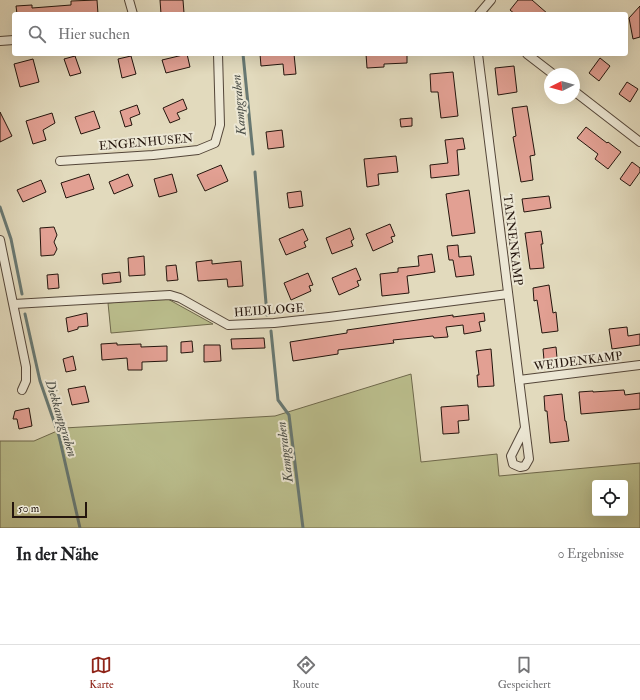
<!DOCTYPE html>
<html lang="de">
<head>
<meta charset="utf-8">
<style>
	body { margin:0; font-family:"IM FELL Double Pica",serif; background:#f2f2f2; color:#202124 }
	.controls { position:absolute; right:12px; bottom:12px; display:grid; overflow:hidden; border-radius:4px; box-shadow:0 4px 16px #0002 }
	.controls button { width:36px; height:36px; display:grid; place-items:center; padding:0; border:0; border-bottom:1px solid #e0e0e0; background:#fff; color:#202124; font:20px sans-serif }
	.compass { position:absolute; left:544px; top:68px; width:36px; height:36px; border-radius:50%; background:#fff; box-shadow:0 4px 16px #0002; rotate:265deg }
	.scale { position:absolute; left:12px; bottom:10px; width:75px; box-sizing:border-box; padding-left:4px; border:2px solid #24150d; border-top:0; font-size:11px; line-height:14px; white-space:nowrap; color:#24150d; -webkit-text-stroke:3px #ece7d4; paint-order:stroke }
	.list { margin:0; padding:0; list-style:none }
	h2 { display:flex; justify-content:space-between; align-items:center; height:52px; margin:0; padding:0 16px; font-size:17px }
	h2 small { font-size:13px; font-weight:400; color:#757577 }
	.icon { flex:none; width:22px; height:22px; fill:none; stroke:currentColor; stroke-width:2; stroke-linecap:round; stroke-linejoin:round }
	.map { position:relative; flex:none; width:640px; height:528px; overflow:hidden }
	.search { position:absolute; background:#fff; box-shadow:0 4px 16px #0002; left:12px; right:12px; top:12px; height:44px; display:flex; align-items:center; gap:10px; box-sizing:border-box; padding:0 14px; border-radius:4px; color:#757577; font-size:15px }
	.sheet { height:116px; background:#fff }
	nav { display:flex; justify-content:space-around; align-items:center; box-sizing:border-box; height:56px; border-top:1px solid #e0e0e0; background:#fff; font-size:11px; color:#757577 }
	nav a { display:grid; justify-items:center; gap:2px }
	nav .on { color:#8f2418 }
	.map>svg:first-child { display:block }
	.green { fill:#babd8c; stroke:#6f694c; fill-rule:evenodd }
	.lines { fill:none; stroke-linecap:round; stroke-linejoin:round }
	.stream { stroke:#687872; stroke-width:3 }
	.building { fill:#e2a093; stroke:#24150d }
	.minor-casing { stroke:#544639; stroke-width:10 }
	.minor { stroke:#ece7d4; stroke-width:8 }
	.labels { text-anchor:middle; stroke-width:4; stroke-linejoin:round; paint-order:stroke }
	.street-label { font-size:12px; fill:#24150d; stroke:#ece7d4 }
	.water-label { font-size:13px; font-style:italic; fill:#4c4f48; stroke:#ece7d4 }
</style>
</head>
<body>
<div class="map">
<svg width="640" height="528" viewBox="0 0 640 528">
	<rect width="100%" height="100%" fill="#e2dabd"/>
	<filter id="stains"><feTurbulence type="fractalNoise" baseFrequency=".005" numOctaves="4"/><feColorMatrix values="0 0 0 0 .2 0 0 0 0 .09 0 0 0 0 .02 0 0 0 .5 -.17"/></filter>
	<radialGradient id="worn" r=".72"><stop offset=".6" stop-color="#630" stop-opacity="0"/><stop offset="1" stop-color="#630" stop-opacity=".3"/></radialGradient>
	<!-- green -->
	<g class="green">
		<polygon points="166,298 213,324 111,333 108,303"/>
		<path d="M411,374l10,88 76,-8 2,22 141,-13v65h-640v-87h34l30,-13 211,-12zM595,483h30v30h-30z"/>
	</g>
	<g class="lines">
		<!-- stream -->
		<g class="stream">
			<polyline points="243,54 253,154"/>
			<polyline points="255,172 267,315"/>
			<polyline points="0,207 11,239 22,294"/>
			<polyline points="25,314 40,381 59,436 80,528"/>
			<polyline points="271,331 278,400 289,415 303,528"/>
		</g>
	</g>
	<!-- building -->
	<g class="building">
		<polygon points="97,0 98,14 17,14 16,6 32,5 32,8 71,5 71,1"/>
		<polygon points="160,0 183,0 184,13 161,14"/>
		<polygon points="518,0 532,0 548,14 515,14 510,10"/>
		<polygon points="640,6 640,37 633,39 629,18"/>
		<polygon points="187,54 190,67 166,73 162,60"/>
		<polygon points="260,54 294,54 296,74 284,75 283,64 261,66"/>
		<polygon points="366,54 407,54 407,63 384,64 384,67 367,68"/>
		<polygon points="75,56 81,73 70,76 64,59"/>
		<polygon points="131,56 136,74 122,78 118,59"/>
		<polygon points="600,58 610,66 599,81 589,73"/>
		<polygon points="33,59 39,82 20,87 14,64"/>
		<polygon points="514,66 517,92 498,95 495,68"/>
		<polygon points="453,72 458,116 441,118 438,92 431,92 430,74"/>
		<polygon points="627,82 638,89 630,102 619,94"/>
		<polygon points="183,99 187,109 177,113 180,119 170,123 163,108"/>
		<polygon points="137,105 140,114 130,118 132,125 125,127 120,111"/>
		<polygon points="527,106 535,155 530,156 533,180 521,182 513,137 516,136 512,108"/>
		<polygon points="94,111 100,128 81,134 75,117"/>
		<polygon points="0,112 12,136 0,142"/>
		<polygon points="52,113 55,123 43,130 46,140 33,144 26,121"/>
		<polygon points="412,118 412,126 401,127 400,119"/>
		<polygon points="586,127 607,143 608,142 621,152 608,169 595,159 598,154 577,138"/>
		<polygon points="282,130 284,147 268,149 266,132"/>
		<polygon points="463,138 465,149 457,150 459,175 431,178 430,165 448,163 445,140"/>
		<polygon points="396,156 398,172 378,174 379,185 367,187 364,159"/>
		<polygon points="632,162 640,168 640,172 630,186 620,179"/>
		<polygon points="221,165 228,181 205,191 197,175"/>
		<polygon points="89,174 94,189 66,198 61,183"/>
		<polygon points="128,174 133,186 114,194 109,182"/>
		<polygon points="172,174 177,192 159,197 154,179"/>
		<polygon points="41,180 46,192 23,202 17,190"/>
		<polygon points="469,190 475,233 452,236 446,194"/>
		<polygon points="301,191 303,206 289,208 287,193"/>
		<polygon points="549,196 551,208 524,212 522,199"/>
		<polygon points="390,224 395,236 391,237 393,242 373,251 366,234"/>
		<polygon points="54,227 57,235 54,242 57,249 54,255 41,256 40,228"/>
		<polygon points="350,228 354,239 351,241 353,246 332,254 326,238"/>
		<polygon points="303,229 308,240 304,242 306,247 286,255 279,239"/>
		<polygon points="541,231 543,244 541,244 544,268 530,269 525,233"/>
		<polygon points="458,245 459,257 471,256 474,275 456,277 453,260 449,260 447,246"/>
		<polygon points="432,254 435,272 407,276 409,293 382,296 380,274 398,272 398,268 419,266 418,256"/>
		<polygon points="144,256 145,275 129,276 128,258"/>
		<polygon points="212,260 212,264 241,261 243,286 228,287 227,279 198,281 196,262"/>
		<polygon points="176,265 178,280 167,281 166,266"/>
		<polygon points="356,268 361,280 357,281 359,286 339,295 332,278"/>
		<polygon points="120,272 121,282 103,284 102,274"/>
		<polygon points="308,273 313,285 309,286 311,291 291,300 284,283"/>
		<polygon points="58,274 59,288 48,289 47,275"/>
		<polygon points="549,285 553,313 556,312 558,331 542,333 537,300 534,301 533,288"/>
		<polygon points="87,313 88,326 78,327 78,329 68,332 66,318"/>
		<polygon points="484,313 485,321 479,322 481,331 464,334 463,325 446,327 448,337 434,338 433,336 393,340 394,343 338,350 338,354 293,361 290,342 347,333 347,330 431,318 453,315 453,317"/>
		<polygon points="627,327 628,336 640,334 640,345 612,349 609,329"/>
		<polygon points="264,338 265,348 232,349 231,339"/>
		<polygon points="192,341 193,352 181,353 181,342"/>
		<polygon points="117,343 117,345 141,344 141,347 167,346 167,361 142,362 142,370 128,370 127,358 102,360 101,344"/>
		<polygon points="204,345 220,345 221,361 204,362"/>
		<polygon points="556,347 557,358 544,360 543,349"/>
		<polygon points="491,349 494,386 478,387 477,375 479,375 476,351"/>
		<polygon points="73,356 76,370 66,372 63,359"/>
		<polygon points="85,386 89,402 72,405 68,389"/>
		<polygon points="624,390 625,395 640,393 640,409 581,414 579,392 593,391 593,392"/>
		<polygon points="562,394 565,421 566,421 569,441 550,443 547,411 545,411 544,396"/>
		<polygon points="468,405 469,420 458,421 459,433 443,434 441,407"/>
		<polygon points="29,408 32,426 19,429 17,419 13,419 15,411"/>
	</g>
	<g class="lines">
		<defs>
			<g id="minor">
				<polyline points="129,0 133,14"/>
				<polyline points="479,14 491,0"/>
				<polyline points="0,41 14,40"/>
				<polyline points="478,54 529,459 525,466 520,467 513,464 511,456 525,428"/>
				<polyline points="527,54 553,74"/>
				<polyline points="574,91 640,142"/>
				<polyline points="60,161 153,155 198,150 215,143 220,125 218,54"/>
				<polyline points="0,240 26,367 26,381 22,390"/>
				<polyline points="14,304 170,295 180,298 228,325 274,323 329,317 508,294"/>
				<polyline points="519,380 640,365"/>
			</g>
		</defs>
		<!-- minor casing -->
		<use href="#minor" class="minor-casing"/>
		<!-- minor -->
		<use href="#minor" class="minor"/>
	</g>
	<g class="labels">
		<!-- street labels -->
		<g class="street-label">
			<text transform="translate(146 142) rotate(-5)" y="4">ENGENHUSEN</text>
			<text transform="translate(513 240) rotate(83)" y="4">TANNENKAMP</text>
			<text transform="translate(269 310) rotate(-4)" y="4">HEIDLOGE</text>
			<text transform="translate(578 361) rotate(-7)" y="4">WEIDENKAMP</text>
		</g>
		<!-- water labels -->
		<g class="water-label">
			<text transform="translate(238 105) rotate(-95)" y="5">Kampgraben</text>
			<text transform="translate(62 418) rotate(73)" y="5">Diekkampgraben</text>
			<text transform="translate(284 452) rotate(-97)" y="5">Kampgraben</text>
		</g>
	</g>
	<rect width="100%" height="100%" filter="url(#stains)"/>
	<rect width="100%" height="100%" fill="url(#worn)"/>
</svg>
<div class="controls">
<button><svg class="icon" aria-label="locate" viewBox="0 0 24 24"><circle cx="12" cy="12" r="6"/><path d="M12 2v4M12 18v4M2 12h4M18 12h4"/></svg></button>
</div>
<svg class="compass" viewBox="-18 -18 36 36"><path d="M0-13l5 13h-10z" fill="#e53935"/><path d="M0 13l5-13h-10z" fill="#757577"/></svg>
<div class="scale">50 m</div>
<div class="search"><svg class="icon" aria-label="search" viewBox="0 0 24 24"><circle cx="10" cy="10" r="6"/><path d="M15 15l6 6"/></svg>Hier suchen</div>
</div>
<section class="sheet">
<h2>In der Nähe<small>0 Ergebnisse</small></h2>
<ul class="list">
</ul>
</section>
<nav>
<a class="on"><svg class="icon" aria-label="map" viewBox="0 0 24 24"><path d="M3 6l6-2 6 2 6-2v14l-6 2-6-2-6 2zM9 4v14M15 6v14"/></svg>Karte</a>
<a><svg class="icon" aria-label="directions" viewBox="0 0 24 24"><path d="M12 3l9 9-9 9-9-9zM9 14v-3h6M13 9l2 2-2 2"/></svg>Route</a>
<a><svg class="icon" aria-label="saved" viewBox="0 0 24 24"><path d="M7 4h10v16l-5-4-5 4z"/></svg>Gespeichert</a>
</nav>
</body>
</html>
